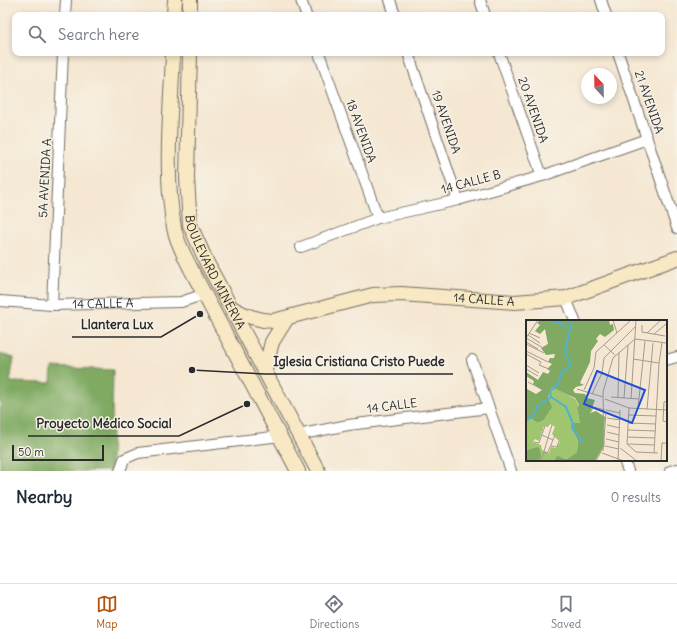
<!DOCTYPE html>
<html lang="en">
<head>
<meta charset="utf-8">
<style>
	body { margin:0; font-family:Delius,sans-serif; background:#f6f6f7; color:#1f2937 }
	.compass { position:absolute; left:581px; top:68px; width:36px; height:36px; border-radius:50%; background:#fff; box-shadow:0 2px 6px #0003; rotate:338deg }
	.scale { position:absolute; left:12px; bottom:10px; width:92px; box-sizing:border-box; padding-left:4px; border:2px solid #2b2b2b; border-top:0; font-size:11px; line-height:14px; white-space:nowrap; color:#2b2b2b; -webkit-text-stroke:3px #f7f3e8; paint-order:stroke }
	.list { margin:0; padding:0; list-style:none }
	h2 { display:flex; justify-content:space-between; align-items:center; height:52px; margin:0; padding:0 16px; font-size:17px }
	h2 small { font-size:13px; font-weight:400; color:#747a83 }
	.icon { flex:none; width:22px; height:22px; fill:none; stroke:currentColor; stroke-width:2; stroke-linecap:round; stroke-linejoin:round }
	.map { position:relative; flex:none; width:677px; height:471px; overflow:hidden }
	.search { position:absolute; background:#fff; box-shadow:0 2px 6px #0003; left:12px; right:12px; top:12px; height:44px; display:flex; align-items:center; gap:10px; box-sizing:border-box; padding:0 14px; border-radius:8px; color:#747a83; font-size:15px }
	.sheet { height:112px; background:#fff }
	nav { display:flex; justify-content:space-around; align-items:center; box-sizing:border-box; height:56px; border-top:1px solid #e0e1e3; background:#fff; font-size:11px; color:#747a83 }
	nav a { display:grid; justify-items:center; gap:2px }
	nav .on { color:#b45309 }
	.map>svg:first-child { display:block }
	.forest { fill:#80aa62; stroke:#566a46 }
	.lines { fill:none; stroke-linecap:round; stroke-linejoin:round }
	.street-casing { stroke:#726d65; stroke-width:12 }
	.secondary-casing { stroke:#726d65; stroke-width:16 }
	.street { stroke:#fff; stroke-width:10 }
	.secondary { stroke:#f8e8c3; stroke-width:14 }
	.labels { text-anchor:middle; stroke-width:3; stroke-linejoin:round; paint-order:stroke }
	.street-label { font-size:12px; fill:#2b2b2b; stroke:#f7f3e8 }
	.inset-river { fill:none; stroke:#4fb3ce; stroke-width:2 }
	.inset-road { fill:none; stroke:#a49c8f; stroke-width:1 }
	.view { fill:#1d4ed8; fill-opacity:0.15; stroke:#1d4ed8; stroke-width:2 }
	.inset-edge { fill:none; stroke:#2b2b2b; stroke-width:2 }
	.leader { fill:none; stroke:#2b2b2b; stroke-width:1.5 }
	.callout-dot { fill:#2b2b2b; stroke:#f7f3e8; stroke-width:1.5 }
	.callout-label { font-size:13px; text-anchor:middle; font-weight:bold; fill:#2b2b2b; stroke:#f7f3e8; stroke-width:3; stroke-linejoin:round; paint-order:stroke }
</style>
</head>
<body>
<div class="map">
<svg width="677" height="471" viewBox="0 0 677 471">
	<rect width="100%" height="100%" fill="#f7f3e8"/>
	<filter id="ink" filterUnits="userSpaceOnUse"><feTurbulence type="fractalNoise" baseFrequency=".025" numOctaves="2"/><feDisplacementMap in="SourceGraphic" scale="8" xChannelSelector="R" yChannelSelector="G"/><feConvolveMatrix kernelMatrix="1 2 1 2 8 2 1 2 1" color-interpolation-filters="sRGB"/></filter>
	<filter id="wash" filterUnits="userSpaceOnUse"><feTurbulence type="fractalNoise" baseFrequency=".012" numOctaves="4" result="noise"/><feDisplacementMap in="SourceGraphic" scale="16" xChannelSelector="R" yChannelSelector="G"/><feGaussianBlur stdDeviation="0.9" result="paint"/><feColorMatrix in="noise" values="0 0 0 0 0 0 0 0 0 0 0 0 0 0 0 0 0 1.4 0 .05"/><feComposite in="paint" operator="in"/></filter>
	<g filter="url(#wash)">
		<rect width="100%" height="100%" fill="#f5e7d1"/>
		<!-- forest -->
		<polygon class="forest" points="0,354 14,358 10,382 51,383 52,367 113,370 111,471 0,471"/>
	</g>
	<g filter="url(#ink)">
		<g class="lines">
			<defs>
				<g id="street">
					<polyline points="301,0 306,15"/>
					<polyline points="390,0 395,15"/>
					<polyline points="480,0 485,15"/>
					<polyline points="601,0 606,15"/>
					<polyline points="65,15 66,0"/>
					<polyline points="319,53 378,218"/>
					<polyline points="408,53 458,200"/>
					<polyline points="499,53 542,176"/>
					<polyline points="618,53 677,228"/>
					<polyline points="301,247 378,218 458,200 542,176 647,139"/>
					<polyline points="566,298 575,321"/>
					<path id="s1" d="M0,301l52,4 129,-3 24,-8"/>
					<polyline points="52,305 63,53"/>
					<polyline points="472,360 511,471"/>
					<polyline points="666,360 677,357"/>
					<polyline points="298,435 348,425 489,408"/>
					<polyline points="624,460 628,471"/>
					<polyline points="120,471 124,459 138,453 281,436"/>
					<polyline points="670,471 677,469"/>
				</g>
				<g id="secondary">
					<polyline points="190,0 190,15"/>
					<polyline points="174,15 175,0"/>
					<path d="M173,53c-2,58 -9,118 1,175 3,15 11,29 18,43l106,200"/>
					<path id="s2" d="M190,53l-3,125 3,47 17,38 111,208"/>
					<path id="s3" d="M232,308c14,8 25,12 41,13l100,-26 28,-1 114,8 51,-4 111,-40"/>
					<polyline points="265,370 272,342 287,318"/>
				</g>
			</defs>
			<!-- street casing -->
			<use href="#street" class="street-casing"/>
			<!-- secondary casing -->
			<use href="#secondary" class="secondary-casing"/>
			<!-- street -->
			<use href="#street" class="street"/>
			<!-- secondary -->
			<use href="#secondary" class="secondary"/>
		</g>
	</g>
	<g class="labels">
		<!-- street labels -->
		<g class="street-label">
			<text transform="translate(649 102) rotate(71)" y="4">21 AVENIDA</text>
			<text transform="translate(533 110) rotate(71)" y="4">20 AVENIDA</text>
			<text transform="translate(446 122) rotate(71)" y="4">19 AVENIDA</text>
			<text transform="translate(361 131) rotate(70)" y="4">18 AVENIDA</text>
			<text transform="translate(45 178) rotate(-87)" y="4">5A AVENIDA A</text>
			<text transform="translate(471 182) rotate(-15)" y="4">14 CALLE B</text>
			<text dy="4" stroke="none"><textPath href="#s2" startOffset="225">BOULEVARD MINERVA</textPath></text>
			<text dy="4" stroke="none"><textPath href="#s3" startOffset="258">14 CALLE A</textPath></text>
			<text dy="4" stroke="none"><textPath href="#s1" startOffset="103">14 CALLE A</textPath></text>
			<text transform="translate(392 406) rotate(-7)" y="4">14 CALLE</text>
		</g>
	</g>
	<!-- overview -->
	<g transform="translate(526 320)">
		<rect width="141" height="141" fill="#f5e7d1"/>
		<path d="M27,67l22,12 4,7 -2,2 3,15 -7,-1 -2,5 7,14 -1,11 -10,7 -6,-2 -7,4h-15v-13l-13,2v-28l4,-4 8,5 6,-3 6,-10 -2,-12zM24,104l5,3 -3,7 8,8 -4,6 -5,-1 -2,6 -7,-3 -1,-5 -8,-3 2,-3 4,2 5,-15 4,1z" fill="#a0c56f" fill-rule="evenodd"/>
		<path d="M14,0h69l1,5 3,-1 1,6 -9,7 -5,-3 -4,5 2,2 -7,10 -1,11 -10,21 4,2 -8,2 -3,3 2,3 10,1 2,4 8,2 -5,13 6,-2 9,6 -2,30 -8,14h-41l3,-5 10,3 10,-7 1,-11 -7,-14 1,-5 8,1 -3,-15 2,-3 -4,-7 -9,-4 -14,-7 -4,11 4,9 -8,13 -6,3 -8,-5 -4,4v-31l1,-2 9,5 6,-4 -9,-6 1,-3 -8,-5v-4l12,8 5,-8 5,2 2,-3 -3,-2 5,-5 -4,-2 2,-4h4l1,-4 -9,1 -5,-7 7,-4 -3,-15 -5,5 -5,-3 5,-6 -3,-2zM13,127l2,9 -2,5h-13v-11z" fill="#80aa62"/>
		<path class="inset-river" d="M20,0l14,3 8,5M46,0l-7,31 6,15 -10,6 -2,11 -9,8 1,6 15,10 8,19 -2,2 12,16M0,101l8,-6 3,-8 14,-10"/>
		<path class="inset-road" d="M12,0l-12,18 19,11M87,0l4,13M116,5v7l23,4M3,13l11,5M121,13l14,-13M128,14l12,-10M2,15l12,8M0,22l12,7M0,24l18,9M78,25l11,10M0,31l22,11M0,34l15,8 -2,3 10,4M107,39l26,4M0,45l13,8M0,49l12,7M2,62l15,8M51,69l26,8M58,70l10,-22 2,-16 35,-32M66,74l10,-21 2,-15 31,-31M85,77l28,2M92,77l1,-44M98,78l4,-53M79,79l24,9 38,2M105,79l5,-79M141,81l-3,1 -1,19 4,1M112,88l7,-67M121,89l6,-66M80,90l14,3M65,92l2,-5 12,3M102,95l28,1M81,98l13,2M102,103l28,1M81,105l13,3M102,110l27,1M81,112l12,3M16,115l11,5M101,117l28,1M80,119l13,3M8,122l5,1 6,-17M101,124l2,-36M101,124l9,8 22,1M102,124l27,1M25,126l6,1 2,-6M79,126l14,3M94,128l17,13M77,131l3,-39M18,133l4,-1 7,-17M76,133l22,8M128,133l5,-90 3,-20M15,141l11,-36M70,141l8,-15 -1,-54 10,-34 22,-19 32,4M92,141l2,-51M135,141l1,-18h5"/>
		<path class="view" d="M71,51l48,19 -13,33 -48,-19z"/>
		<rect width="141" height="141" class="inset-edge"/>
	</g>
	<!-- callouts -->
	<path class="leader" d="M200 314L161 337H72M192 370L265 374H453M247 404L179 436H28"/>
	<g class="callout-dot">
		<circle cx="200" cy="314" r="4"/>
		<circle cx="192" cy="370" r="4"/>
		<circle cx="247" cy="404" r="4"/>
	</g>
	<g class="callout-label">
		<text x="117" y="329">Llantera Lux</text>
		<text x="359" y="366">Iglesia Cristiana Cristo Puede</text>
		<text x="104" y="428">Proyecto Médico Social</text>
	</g>
</svg>
<svg class="compass" viewBox="-18 -18 36 36"><path d="M0-13l5 13h-10z" fill="#e53935"/><path d="M0 13l5-13h-10z" fill="#747a83"/></svg>
<div class="scale">50 m</div>
<div class="search"><svg class="icon" aria-label="search" viewBox="0 0 24 24"><circle cx="10" cy="10" r="6"/><path d="M15 15l6 6"/></svg>Search here</div>
</div>
<section class="sheet">
<h2>Nearby<small>0 results</small></h2>
<ul class="list">
</ul>
</section>
<nav>
<a class="on"><svg class="icon" aria-label="map" viewBox="0 0 24 24"><path d="M3 6l6-2 6 2 6-2v14l-6 2-6-2-6 2zM9 4v14M15 6v14"/></svg>Map</a>
<a><svg class="icon" aria-label="directions" viewBox="0 0 24 24"><path d="M12 3l9 9-9 9-9-9zM9 14v-3h6M13 9l2 2-2 2"/></svg>Directions</a>
<a><svg class="icon" aria-label="saved" viewBox="0 0 24 24"><path d="M7 4h10v16l-5-4-5 4z"/></svg>Saved</a>
</nav>
</body>
</html>
